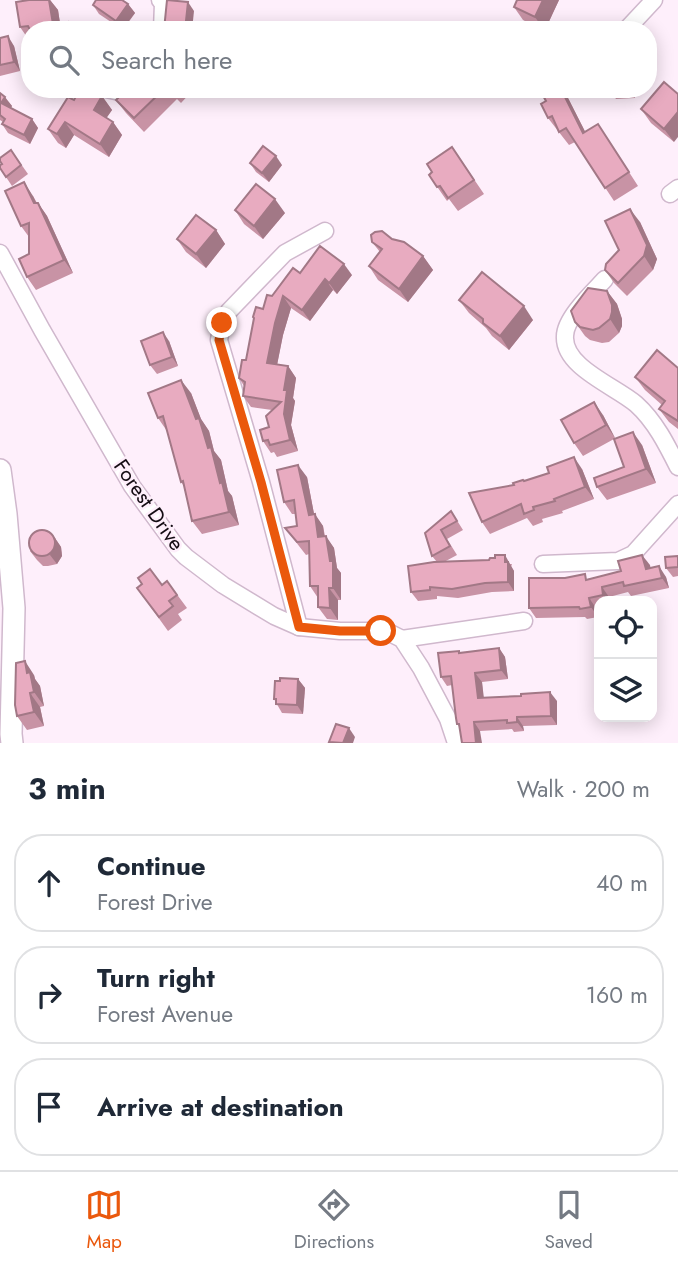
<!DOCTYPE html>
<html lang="en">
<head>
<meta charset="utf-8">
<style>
	body { margin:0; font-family:Jost,sans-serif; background:#f6f6f7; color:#1f2937 }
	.controls { position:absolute; right:21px; bottom:21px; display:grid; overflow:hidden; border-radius:14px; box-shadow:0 4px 18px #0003 }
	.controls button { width:63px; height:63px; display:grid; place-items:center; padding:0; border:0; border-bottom:2px solid #e0e1e3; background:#fff; color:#1f2937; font:35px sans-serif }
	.stop { position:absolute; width:21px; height:21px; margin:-16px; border:5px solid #ea580c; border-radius:50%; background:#fff }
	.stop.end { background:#ea580c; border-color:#fff; box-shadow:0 2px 7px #0008 }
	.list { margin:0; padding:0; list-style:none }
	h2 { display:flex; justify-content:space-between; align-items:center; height:91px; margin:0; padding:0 28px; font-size:30px }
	h2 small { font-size:23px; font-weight:400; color:#747a83 }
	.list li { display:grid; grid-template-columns:46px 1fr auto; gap:21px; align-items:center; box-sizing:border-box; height:98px; margin:0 14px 14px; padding:0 14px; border:2px solid #e0e1e3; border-radius:28px }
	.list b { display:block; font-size:26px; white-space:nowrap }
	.list p { margin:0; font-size:23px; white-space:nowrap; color:#747a83 }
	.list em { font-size:23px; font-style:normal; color:#747a83 }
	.icon { flex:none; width:38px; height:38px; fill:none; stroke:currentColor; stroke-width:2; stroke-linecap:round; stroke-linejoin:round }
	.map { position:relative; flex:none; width:678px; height:743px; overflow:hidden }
	.search { position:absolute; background:#fff; box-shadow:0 4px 18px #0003; left:21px; right:21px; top:21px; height:77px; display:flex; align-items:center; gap:18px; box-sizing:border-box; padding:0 24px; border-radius:28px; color:#747a83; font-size:26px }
	.sheet { height:427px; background:#fff }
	nav { display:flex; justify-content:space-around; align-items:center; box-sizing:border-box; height:98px; border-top:2px solid #e0e1e3; background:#fff; font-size:19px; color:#747a83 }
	nav a { display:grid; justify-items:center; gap:4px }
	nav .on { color:#ea580c }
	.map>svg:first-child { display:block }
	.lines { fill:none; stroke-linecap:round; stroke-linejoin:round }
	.street-casing { stroke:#d0b8cd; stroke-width:19 }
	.secondary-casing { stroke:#d0b8cd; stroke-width:24 }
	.street { stroke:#fff; stroke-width:16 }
	.secondary { stroke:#fff; stroke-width:21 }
	.wall { fill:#c893a5 }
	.shaded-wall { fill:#a27886 }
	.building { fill:#e8abc0; stroke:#a27886; stroke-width:2 }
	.route { stroke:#ea580c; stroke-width:9 }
	.labels { text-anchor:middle; stroke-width:5; stroke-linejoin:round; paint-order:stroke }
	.street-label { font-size:21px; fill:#140c13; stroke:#feeffb }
</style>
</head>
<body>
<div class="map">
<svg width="678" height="743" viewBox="0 0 678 743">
	<rect width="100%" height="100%" fill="#feeffb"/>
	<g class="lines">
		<defs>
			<g id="street">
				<polyline points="160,0 163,3 162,30"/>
				<polyline points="626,30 654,0"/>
				<polyline points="106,89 120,92 124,89"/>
				<polyline points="670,194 678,188"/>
				<polyline points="0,253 42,330 132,486 178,549 186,557 223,585 274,616 299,627 340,631 381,631 392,634 402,639 421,668 448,719 456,743"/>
				<path d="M605,279c-12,13 -40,39 -40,57 -2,31 50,50 71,68 19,17 31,41 42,63"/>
				<polyline points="543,564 618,561 633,554 678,504"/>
				<polyline points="299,627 261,482 219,340 222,323 229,311 285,253 325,231"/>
				<polyline points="402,639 524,621"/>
			</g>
			<polyline id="secondary" points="0,470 6,514 14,608 11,734 12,743"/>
		</defs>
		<!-- street casing -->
		<use href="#street" class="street-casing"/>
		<!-- secondary casing -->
		<use href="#secondary" class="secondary-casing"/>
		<!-- street -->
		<use href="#street" class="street"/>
		<!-- secondary -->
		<use href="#secondary" class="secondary"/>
	</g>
	<!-- wall -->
	<g class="wall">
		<polygon points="29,0 50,0 58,10 61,30 30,30 29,40 20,27"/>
		<polygon points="559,0 545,30 542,30 523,20 514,7"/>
		<polygon points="128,4 135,13 123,30 99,14 93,5"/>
		<polygon points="0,38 14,46 20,71 0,76"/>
		<polygon points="664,82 674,142 651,123 641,109"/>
		<polygon points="127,89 194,89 181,103 177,99 144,132 126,113 116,100"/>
		<polygon points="546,89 562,89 567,96 585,132 598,124 638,186 614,201 575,142 569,145 548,118 546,101"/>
		<polygon points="609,89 635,89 635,98 616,99"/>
		<polygon points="0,93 12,106 11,108 32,119 38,128 30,144 8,133 2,124 3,122 0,120"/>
		<polygon points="102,96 112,110 106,118 113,122 122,135 109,157 74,135 66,148 58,143 48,129 74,100"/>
		<polygon points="452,147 484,194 458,211 449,199 447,201 429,175 432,172"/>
		<polygon points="11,150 28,174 12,186 0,168"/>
		<polygon points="250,163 282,165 269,182 256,172"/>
		<polygon points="33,196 37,203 38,203 47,216 73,273 36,290 27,277 29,254 29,237 21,226"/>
		<polygon points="235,210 285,213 263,239 244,224"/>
		<polygon points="640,222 657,259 653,270 627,296 614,283 605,270"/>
		<polygon points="216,230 225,244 206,268 186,252 177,239"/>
		<polygon points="392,239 423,256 433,270 408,302 378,280 369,266 380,252 372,242"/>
		<polygon points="300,273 352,275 337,294 333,290 310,321 291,308 283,335 277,365 288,366 296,378 293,398 295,401 291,425 298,451 277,457 274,452 271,453 263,441 269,427 272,410 251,407 243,396 244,386 239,378 246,360 254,319 253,317 263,309 272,296"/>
		<polygon points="607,291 617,304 622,319 622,326 619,333 609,342 602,343 590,340 585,336 575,322"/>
		<polygon points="459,300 533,320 509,350 492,336 486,328 469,313"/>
		<polygon points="169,341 178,366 157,374 150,365"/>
		<polygon points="678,368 678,429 669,422 659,409 662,405 645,390 635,377"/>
		<polygon points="191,393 201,419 209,431 214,451 221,460 228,491 232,496 239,525 202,534 192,521 184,486 181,482 167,431 158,418"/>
		<polygon points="603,415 615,438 642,445 656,483 607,500 597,487 624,467 614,439 583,456 574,443"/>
		<polygon points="582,469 594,499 562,511 563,513 542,519 543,522 533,526 527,518 490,534 482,522 514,485 524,481"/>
		<polygon points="307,477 314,514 323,526 325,536 334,548 337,568 341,573 341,600 338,600 338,620 327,619 318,607 318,598 310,586 309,554 306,555 285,528 297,526 296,514 292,514 284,502"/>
		<polygon points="451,511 463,530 447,539 457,555 444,562 512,564 511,567 514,571 514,591 492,592 458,598 437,596 437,599 418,601 411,592 437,562 432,556 425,533"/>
		<polygon points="52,534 61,547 62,556 57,564 48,566 43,566 37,560 30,551"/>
		<polygon points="678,556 678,576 673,577 666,568"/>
		<polygon points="650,565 650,568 666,577 669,588 631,596 628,592 609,597 610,601 599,601 599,607 596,608 598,617 587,619 585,617 536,618 529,608 588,579"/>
		<polygon points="167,581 187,608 178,614 182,620 168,631 137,588 162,585"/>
		<polygon points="499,648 505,657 508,679 482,682 483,698 557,701 557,725 523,726 524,731 514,732 512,729 480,731 460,727 457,724 452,685 447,686 441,677 459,651 460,653"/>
		<polygon points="34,675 35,679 40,686 44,706 40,707 44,726 27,730 17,716"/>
		<polygon points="298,679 305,688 303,714 282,713 274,699 280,681"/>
	</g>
	<!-- shaded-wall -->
	<g class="shaded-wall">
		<polygon points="49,0 50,0 58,10 61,30 54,30"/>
		<polygon points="543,0 559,0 545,30 544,30 535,17"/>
		<polygon points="188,2 194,11 192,30 185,30"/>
		<polygon points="128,4 135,13 122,30 116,21"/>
		<polygon points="8,36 14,46 20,71 14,62"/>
		<polygon points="561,89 562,89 567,96 593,147 583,133"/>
		<polygon points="629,89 635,89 635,98"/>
		<polygon points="102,96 112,110 103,123 94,110"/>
		<polygon points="5,97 12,106 8,112 1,103"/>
		<polygon points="678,112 678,137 674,142 664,129"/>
		<polygon points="32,119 38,128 30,144 24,135"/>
		<polygon points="65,122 74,135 66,148 57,134"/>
		<polygon points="113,122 122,135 109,157 100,144"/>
		<polygon points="276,156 282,165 269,182 262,173"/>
		<polygon points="24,182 33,196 43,217 34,203"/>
		<polygon points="275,199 285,213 263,239 254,226"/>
		<polygon points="38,203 47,216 73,273 64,260"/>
		<polygon points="630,209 640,222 657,259 653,270 644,256"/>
		<polygon points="216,230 225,244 206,268 196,254"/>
		<polygon points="423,256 433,270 408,302 399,289"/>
		<polygon points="344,264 352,275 337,294 329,283"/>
		<polygon points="325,279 333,290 310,321 302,310"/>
		<polygon points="607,291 617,304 622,319 622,326 619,333 610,319"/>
		<polygon points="283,296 291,308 283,335 275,375 267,363 275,323"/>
		<polygon points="524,306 533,320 509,350 500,336"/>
		<polygon points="163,332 169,341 178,366 172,357"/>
		<polygon points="288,366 296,378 293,398 295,401 291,425 298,451 290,440 284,414 284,390"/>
		<polygon points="181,380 191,393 201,419 209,431 214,451 221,460 228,491 232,496 239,525 229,512 220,483"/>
		<polygon points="594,402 603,415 615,438 606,425"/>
		<polygon points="633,432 642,445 656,483 646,469"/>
		<polygon points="574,457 582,469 594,499 585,487"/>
		<polygon points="298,465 307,477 315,519 315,514 323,526 326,549 318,537 309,515"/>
		<polygon points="326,536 334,548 337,568 341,573 341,600 333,588"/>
		<polygon points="55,538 61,547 62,556 57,564 50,555"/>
		<polygon points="505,555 514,571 514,591 508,582"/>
		<polygon points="642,555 650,565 653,579 646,569"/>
		<polygon points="659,566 666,577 669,588 662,578"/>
		<polygon points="602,587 609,597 610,601 607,601 603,595"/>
		<polygon points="329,588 338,600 338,620 330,608"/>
		<polygon points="589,598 596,608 598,617 591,607"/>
		<polygon points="499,648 505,657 508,679 501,670"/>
		<polygon points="25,661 34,675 35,679 40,686 44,706 34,692 27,673"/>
		<polygon points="475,673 482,682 485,707 478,698"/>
		<polygon points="298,679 305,688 303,714 297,705"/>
		<polygon points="550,692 557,701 557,725 551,716"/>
		<polygon points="30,693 40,707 44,726 34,712"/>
		<polygon points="517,717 523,726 524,731 517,722"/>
		<polygon points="474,722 480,731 482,743 476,743"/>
		<polygon points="349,728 355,737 353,743 343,743"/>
	</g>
	<!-- building -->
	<g class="building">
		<polygon points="29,0 49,0 54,30 30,30 28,26 20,27 16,2"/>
		<polygon points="96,0 122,0 128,4 116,21 93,5"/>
		<polygon points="167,0 188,2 185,30 164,30"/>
		<polygon points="517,0 543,0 535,17 514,7"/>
		<polygon points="69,22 92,30 66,30"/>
		<polygon points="8,36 14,62 0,65 0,38"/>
		<polygon points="664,82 678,94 678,112 664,129 641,109"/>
		<polygon points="80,89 91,89 102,96 94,110 113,122 100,144 65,122 57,134 48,129 68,97 74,100"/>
		<polygon points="127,89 164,89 134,118 116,100"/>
		<polygon points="546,89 561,89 583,133 598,124 629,172 605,188 566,128 559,132 552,116 548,118 541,104 546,101 541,92"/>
		<polygon points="0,93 5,97 1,103 32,119 24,135 2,124 5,119 0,115"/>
		<polygon points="263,146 276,156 262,173 250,163"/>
		<polygon points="452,147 474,180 448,198 440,186 437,187 429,175 432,172 427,164"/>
		<polygon points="11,150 21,165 6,177 0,168 0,165 2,164 0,161 0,158"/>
		<polygon points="24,182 34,203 38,203 64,260 27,277 19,259 29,254 29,223 21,226 5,191"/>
		<polygon points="256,184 275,199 254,226 235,210"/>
		<polygon points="630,209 647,245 644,256 618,283 605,270 606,264 619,250 605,221"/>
		<polygon points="196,215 216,230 196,254 177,239"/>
		<polygon points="382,231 392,239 404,242 423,256 399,289 369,266 382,249 372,242 371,235 375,232"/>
		<polygon points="320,246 344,264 329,283 325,279 302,310 283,296 275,323 267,363 288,366 284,390 287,390 284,414 290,440 270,445 268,440 263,441 260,430 269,427 266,416 281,402 243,396 245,382 239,378 242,360 246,360 254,318 253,317 256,307 263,309 267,295 272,296 293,268 300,273"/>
		<polygon points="482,272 524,306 500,336 483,323 483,319 459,300"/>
		<polygon points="588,288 607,291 612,305 612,312 610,319 599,328 593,330 580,327 575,322 571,311"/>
		<polygon points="163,332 172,357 150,365 141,341"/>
		<polygon points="657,350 678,368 678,421 659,409 665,401 635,377"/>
		<polygon points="181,380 196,419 199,418 208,448 211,447 220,483 222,482 229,512 192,521 183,481 181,482 163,416 158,418 148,393"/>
		<polygon points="594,402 606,425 574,443 561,420"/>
		<polygon points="633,432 646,469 597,487 594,478 624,467 614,439"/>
		<polygon points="574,457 585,487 554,499 555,501 533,507 534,510 524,514 521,504 482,522 469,493 514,485 513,483 523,480 524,481 549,473 547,467"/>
		<polygon points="298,465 309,515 315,514 318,537 326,536 330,561 333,561 333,588 329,588 330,608 318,607 318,586 310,586 309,541 297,542 285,528 297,526 294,500 284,502 277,470"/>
		<polygon points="451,511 457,521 441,530 450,546 432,556 425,533"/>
		<circle cx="42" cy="543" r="13"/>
		<polygon points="495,555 505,555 505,562 508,562 508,582 485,583 452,589 430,587 430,590 411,592 408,566 434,562 489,560 490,558 495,558"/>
		<polygon points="642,555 646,569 659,566 662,578 624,586 623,582 602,587 603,595 589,598 591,607 580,609 579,607 529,608 529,578 565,578 585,574 586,580 621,571 618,561"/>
		<polygon points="678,556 678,567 666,568 665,557"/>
		<polygon points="150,569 162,585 167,581 177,595 169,601 173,606 159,617 137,588 142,584 138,578"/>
		<polygon points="499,648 501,670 475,673 478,698 521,696 521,694 550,692 551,716 517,717 517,722 507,723 507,720 474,722 476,743 462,743 459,724 457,724 456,718 451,676 441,677 438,653 459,651 459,653"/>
		<polygon points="25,661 27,673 30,672 34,692 30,693 34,712 17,716 15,705 16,663"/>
		<polygon points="280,678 298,679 297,705 276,704 276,699 274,699 275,681 280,681"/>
		<polygon points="336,724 349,728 343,743 329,742"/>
	</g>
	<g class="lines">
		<!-- route -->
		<polyline class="route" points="222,323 219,340 261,482 299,627 340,631 381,631"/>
	</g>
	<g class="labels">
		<!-- street labels -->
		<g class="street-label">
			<text transform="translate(149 505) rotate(55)" y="7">Forest Drive</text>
		</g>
	</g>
</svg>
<div class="controls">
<button><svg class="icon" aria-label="locate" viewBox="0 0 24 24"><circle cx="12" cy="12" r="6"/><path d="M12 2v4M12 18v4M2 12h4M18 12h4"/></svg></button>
<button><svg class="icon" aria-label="layers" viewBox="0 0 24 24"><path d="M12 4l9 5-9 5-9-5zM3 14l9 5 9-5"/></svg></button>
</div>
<div class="stop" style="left:381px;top:631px"></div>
<div class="stop end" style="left:222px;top:323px"></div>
<div class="search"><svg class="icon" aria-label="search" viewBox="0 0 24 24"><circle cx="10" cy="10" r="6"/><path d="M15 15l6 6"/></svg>Search here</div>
</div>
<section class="sheet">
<h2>3 min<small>Walk · 200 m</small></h2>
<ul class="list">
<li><svg class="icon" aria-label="ahead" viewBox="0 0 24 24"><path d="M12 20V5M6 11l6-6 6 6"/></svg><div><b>Continue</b><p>Forest Drive</p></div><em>40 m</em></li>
<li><svg class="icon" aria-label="right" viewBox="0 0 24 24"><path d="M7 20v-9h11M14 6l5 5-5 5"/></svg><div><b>Turn right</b><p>Forest Avenue</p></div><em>160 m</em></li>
<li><svg class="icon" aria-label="arrive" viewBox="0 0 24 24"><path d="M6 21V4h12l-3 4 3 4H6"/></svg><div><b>Arrive at destination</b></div></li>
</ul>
</section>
<nav>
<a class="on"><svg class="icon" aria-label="map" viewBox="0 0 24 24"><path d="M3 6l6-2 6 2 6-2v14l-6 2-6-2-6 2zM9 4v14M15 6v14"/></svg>Map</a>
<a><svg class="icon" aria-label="directions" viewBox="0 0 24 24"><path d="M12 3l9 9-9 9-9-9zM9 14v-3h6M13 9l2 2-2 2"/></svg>Directions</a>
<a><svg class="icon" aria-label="saved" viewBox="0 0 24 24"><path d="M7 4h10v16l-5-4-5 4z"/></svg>Saved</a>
</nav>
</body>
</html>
